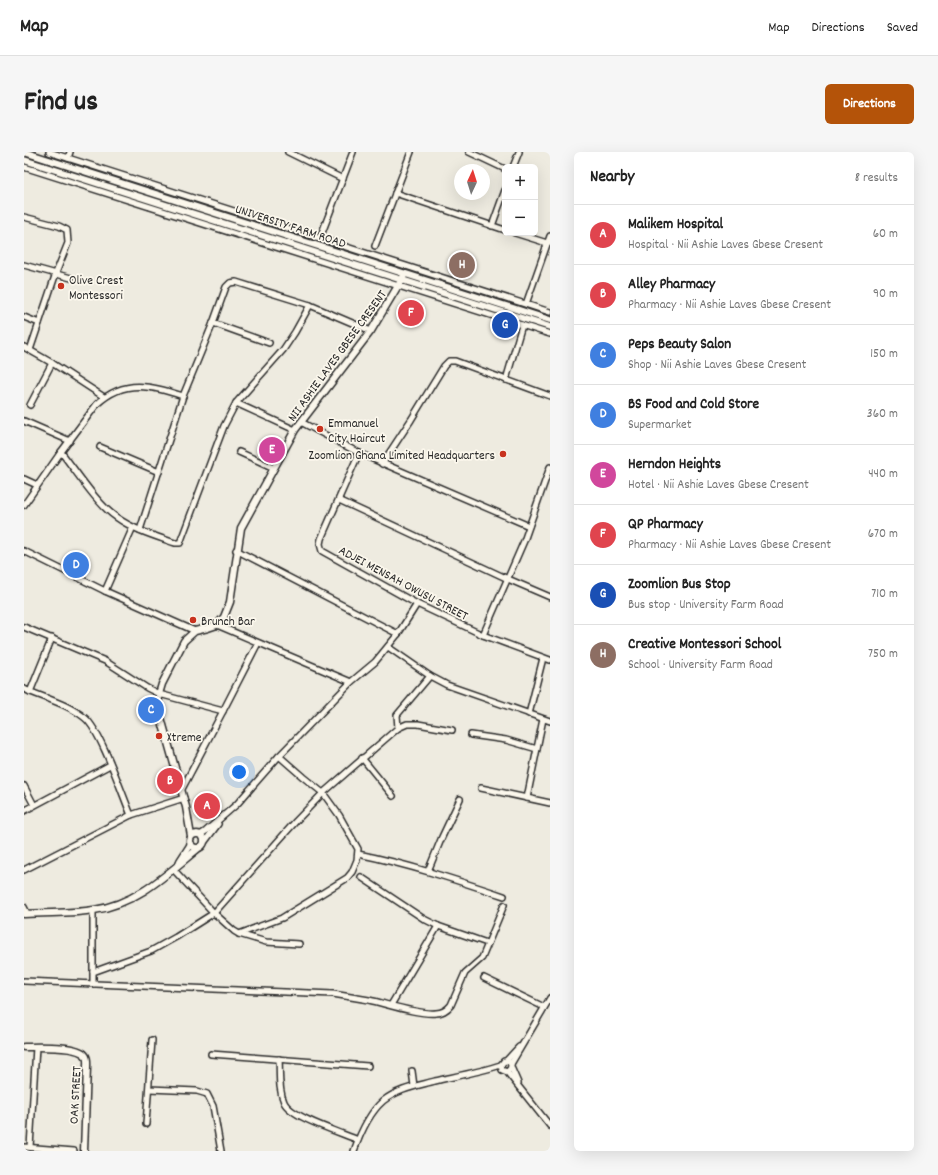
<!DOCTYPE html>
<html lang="en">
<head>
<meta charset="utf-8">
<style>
	body { margin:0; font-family:Dekko,sans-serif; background:#f6f6f6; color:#222 }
	.controls { position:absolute; right:12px; top:12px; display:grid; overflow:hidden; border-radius:6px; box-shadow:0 4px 16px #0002 }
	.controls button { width:36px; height:36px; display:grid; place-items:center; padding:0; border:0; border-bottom:1px solid #e0e0e0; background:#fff; color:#222; font:20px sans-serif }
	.compass { position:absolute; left:430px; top:12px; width:36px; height:36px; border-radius:50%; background:#fff; box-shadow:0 4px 16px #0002; rotate:4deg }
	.you { position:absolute; left:215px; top:620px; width:14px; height:14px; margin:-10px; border:3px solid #fff; border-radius:50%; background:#1a73e8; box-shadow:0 0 0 6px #1a73e833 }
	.badge { display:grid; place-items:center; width:26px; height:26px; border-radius:50%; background:#b45309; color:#fff; font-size:13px; font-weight:700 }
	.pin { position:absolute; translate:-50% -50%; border:2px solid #fff; box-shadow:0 1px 4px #0006 }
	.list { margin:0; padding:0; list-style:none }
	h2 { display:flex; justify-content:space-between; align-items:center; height:52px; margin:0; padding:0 16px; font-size:17px }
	h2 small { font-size:13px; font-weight:400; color:#767676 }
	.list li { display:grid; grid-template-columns:26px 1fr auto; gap:12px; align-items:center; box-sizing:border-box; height:60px; padding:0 16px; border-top:1px solid #e0e0e0 }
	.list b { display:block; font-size:15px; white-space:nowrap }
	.list p { margin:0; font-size:13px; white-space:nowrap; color:#767676 }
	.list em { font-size:13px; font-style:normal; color:#767676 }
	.map { position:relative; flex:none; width:526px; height:999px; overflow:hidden; border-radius:6px }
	header { display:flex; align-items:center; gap:24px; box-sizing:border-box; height:56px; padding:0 20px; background:#fff; border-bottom:1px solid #e0e0e0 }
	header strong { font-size:19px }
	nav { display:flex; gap:22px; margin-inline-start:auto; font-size:14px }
	.intro { display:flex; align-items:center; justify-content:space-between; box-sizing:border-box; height:96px; padding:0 24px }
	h1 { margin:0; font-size:28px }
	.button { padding:10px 18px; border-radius:6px; background:#b45309; color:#fff; font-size:14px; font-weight:700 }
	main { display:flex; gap:24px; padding:0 24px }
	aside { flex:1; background:#fff; border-radius:6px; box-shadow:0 4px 16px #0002 }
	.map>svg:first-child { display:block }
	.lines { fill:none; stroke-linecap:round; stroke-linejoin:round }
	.minor-casing { stroke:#2b2b2b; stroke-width:8 }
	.tertiary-casing { stroke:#2b2b2b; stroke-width:9 }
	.minor { stroke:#fbf7ec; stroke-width:5 }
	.tertiary { stroke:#fbf7ec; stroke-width:6 }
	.poi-dot { fill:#c8321e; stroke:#fbf7ec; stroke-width:1.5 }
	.labels { text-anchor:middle; stroke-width:3.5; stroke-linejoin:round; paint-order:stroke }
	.street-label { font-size:13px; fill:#2b2b2b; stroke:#fbf7ec }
	.poi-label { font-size:13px; fill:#2b2b2b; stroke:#fbf7ec; text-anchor:start }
</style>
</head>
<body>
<header>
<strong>Map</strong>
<nav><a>Map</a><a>Directions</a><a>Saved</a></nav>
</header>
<div class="intro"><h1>Find us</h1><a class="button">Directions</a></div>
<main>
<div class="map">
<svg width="526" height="999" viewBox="0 0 526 999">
	<rect width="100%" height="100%" fill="#eeebe0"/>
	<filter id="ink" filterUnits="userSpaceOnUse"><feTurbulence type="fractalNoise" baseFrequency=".025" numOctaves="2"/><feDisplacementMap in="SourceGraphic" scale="8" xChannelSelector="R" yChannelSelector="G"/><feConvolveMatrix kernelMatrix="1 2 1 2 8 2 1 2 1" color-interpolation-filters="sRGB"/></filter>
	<g filter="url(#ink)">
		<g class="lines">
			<defs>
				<g id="minor">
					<polyline points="25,0 526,160"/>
					<polyline points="264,0 319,27"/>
					<polyline points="445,0 481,17"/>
					<polyline points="44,6 46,0"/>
					<polyline points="0,15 526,182"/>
					<polyline points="489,15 495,0"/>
					<polyline points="371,41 481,78"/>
					<polyline points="0,65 35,74 43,78 44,91 32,121 6,198"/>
					<polyline points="468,74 481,38"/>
					<polyline points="491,81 523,91 526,90"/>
					<polyline points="296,86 329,0"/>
					<polyline points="351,94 387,0"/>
					<polyline points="0,113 47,126"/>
					<polyline points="502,152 526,84"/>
					<polyline points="0,165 15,171"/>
					<polyline points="189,171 245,191"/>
					<polyline points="0,195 28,211 80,245"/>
					<polyline points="482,228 498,173"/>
					<polyline points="212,251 271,278"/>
					<polyline points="6,253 28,211"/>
					<polyline points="0,269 46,289"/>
					<polyline points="277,270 335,301 505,374"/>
					<polyline points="76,295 135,320"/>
					<path d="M37,300c15,19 36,52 55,65 18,13 39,19 59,26h5l44,-117 12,-23 47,-53 12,-18 15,-27"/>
					<polyline points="215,300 250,316"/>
					<polyline points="335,301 297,387 296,392 298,399 393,452 459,483 526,508"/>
					<polyline points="358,312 387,268 420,214 425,209 431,209 526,244"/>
					<polyline points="0,327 13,333"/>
					<polyline points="315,348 484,427 526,445"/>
					<path d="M0,353l37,-53 36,-48c28,-26 54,-18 86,-8"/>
					<polyline points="116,378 159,244 189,171 202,135 206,131 212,130 286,153 347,179"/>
					<polyline points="212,398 374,482"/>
					<polyline points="0,399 81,439 171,479"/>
					<polyline points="81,439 109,375"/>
					<polyline points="193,473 327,530"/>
					<polyline points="0,475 81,509 123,536 135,542 199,559"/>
					<polyline points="459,483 500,389 526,315"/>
					<polyline points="364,495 406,524 423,533 526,569"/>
					<path d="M0,537c20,9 44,15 61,29 16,13 37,76 46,97"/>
					<polyline points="6,540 28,486"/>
					<polyline points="505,562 519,506"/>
					<polyline points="374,576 373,563 406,524"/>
					<polyline points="447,583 482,588 513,597"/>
					<polyline points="338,606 369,644"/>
					<polyline points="0,634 10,653"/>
					<polyline points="457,636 526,651"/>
					<polyline points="158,637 199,559 234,491"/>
					<polyline points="503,646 519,567"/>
					<polyline points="0,659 86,613"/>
					<polyline points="176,683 182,679 213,652 255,604 327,530 351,510 374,482 393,452"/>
					<polyline points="179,692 194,672"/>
					<path d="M334,702c50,10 98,26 146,42"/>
					<polyline points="149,717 190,761 210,779 215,782 242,790 275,792"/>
					<polyline points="0,718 107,663 160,646"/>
					<polyline points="404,719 418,685 436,647"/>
					<polyline points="337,725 400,767 414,774 463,791"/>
					<polyline points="0,755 3,761"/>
					<polyline points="215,782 258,766 323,726 328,720 333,708 334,697 315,663 299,641 279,625 255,604"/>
					<polyline points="69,820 127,799 152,785 190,761 272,669 299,641 374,576 383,572 394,572 428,578"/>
					<polyline points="460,826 520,855"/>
					<path d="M0,829l309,13c12,2 24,4 36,6 18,4 50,15 67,13 7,0 11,-3 15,-8l14,-32 17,-15 22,-53"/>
					<polyline points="69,832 69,758"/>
					<polyline points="367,853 414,774"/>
					<polyline points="187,902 344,914"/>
					<path d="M255,907c1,14 -1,30 5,43 6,15 58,31 74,38"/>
					<polyline points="482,909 495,895"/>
					<polyline points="487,912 526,846"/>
					<polyline points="487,915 494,931"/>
					<polyline points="388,919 390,934"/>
					<polyline points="483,920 487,916 487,912 484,909 480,909 477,913 478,918 483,920 526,974"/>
					<polyline points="125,937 173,939 183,942 189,954 197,999"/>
					<polyline points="122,972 128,888"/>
					<polyline points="0,995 50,999"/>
					<polyline points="6,995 12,895"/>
					<path d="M330,999c6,-17 15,-38 29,-50 15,-12 34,-15 52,-20 22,-5 44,-9 66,-16"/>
				</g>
				<g id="tertiary">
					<polyline points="0,0 526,168"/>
					<polyline points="0,8 526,175"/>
					<circle cx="173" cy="689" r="7"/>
					<polyline points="167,684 162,655 134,555 135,542 138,532 160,489 171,479 184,476 193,473 200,465 206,450 217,376 271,278 347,179 381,122"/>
					<polyline points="156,709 167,692"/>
					<path d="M0,762c23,-2 47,0 70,-4 43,-6 74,-37 106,-63"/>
					<path d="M0,895c13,0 53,-2 61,8 3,3 2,8 2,12l-3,84"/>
				</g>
			</defs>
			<!-- minor casing -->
			<use href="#minor" class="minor-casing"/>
			<!-- tertiary casing -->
			<use href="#tertiary" class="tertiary-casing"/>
			<!-- minor -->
			<use href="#minor" class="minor"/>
			<!-- tertiary -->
			<use href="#tertiary" class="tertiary"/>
		</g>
	</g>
	<!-- markers -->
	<g class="poi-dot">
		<circle cx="37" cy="134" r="4"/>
		<circle cx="296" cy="277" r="4"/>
		<circle cx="479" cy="302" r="4"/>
		<circle cx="169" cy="468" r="4"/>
		<circle cx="135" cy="584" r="4"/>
	</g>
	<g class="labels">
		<!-- street labels -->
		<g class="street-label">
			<text transform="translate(267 73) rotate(18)" y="5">UNIVERSITY FARM ROAD</text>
			<text transform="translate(312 203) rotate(-54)" y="5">NII ASHIE LAVES GBESE CRESENT</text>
			<text transform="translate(380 430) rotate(28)" y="5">ADJEI MENSAH OWUSU STREET</text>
			<text transform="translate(50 943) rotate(-87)" y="5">OAK STREET</text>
		</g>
		<!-- poi labels -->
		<g class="poi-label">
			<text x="45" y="132">Olive Crest<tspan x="45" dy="15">Montessori</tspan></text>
			<text x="304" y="275">Emmanuel<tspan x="304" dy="15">City Haircut</tspan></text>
			<text x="471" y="307" text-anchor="end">Zoomlion Ghana Limited Headquarters</text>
			<text x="177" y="473">Brunch Bar</text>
			<text x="143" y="589">Xtreme</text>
		</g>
	</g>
</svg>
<div class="controls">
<button>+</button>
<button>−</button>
</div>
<svg class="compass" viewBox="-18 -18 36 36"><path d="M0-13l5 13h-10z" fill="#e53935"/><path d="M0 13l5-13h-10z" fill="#767676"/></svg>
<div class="you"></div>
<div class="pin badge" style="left:183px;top:654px;background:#e0444e">A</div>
<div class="pin badge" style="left:146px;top:629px;background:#e0444e">B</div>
<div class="pin badge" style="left:127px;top:558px;background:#3f7fe0">C</div>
<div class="pin badge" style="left:52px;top:413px;background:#3f7fe0">D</div>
<div class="pin badge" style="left:248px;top:298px;background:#d1479c">E</div>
<div class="pin badge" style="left:387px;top:161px;background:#e0444e">F</div>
<div class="pin badge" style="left:481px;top:173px;background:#1a4fb4">G</div>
<div class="pin badge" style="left:438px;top:113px;background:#8d6e63">H</div>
</div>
<aside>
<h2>Nearby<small>8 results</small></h2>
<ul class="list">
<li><span class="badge" style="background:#e0444e">A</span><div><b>Malikem Hospital</b><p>Hospital · Nii Ashie Laves Gbese Cresent</p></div><em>60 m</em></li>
<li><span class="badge" style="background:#e0444e">B</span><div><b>Alley Pharmacy</b><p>Pharmacy · Nii Ashie Laves Gbese Cresent</p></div><em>90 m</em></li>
<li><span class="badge" style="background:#3f7fe0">C</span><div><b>Peps Beauty Salon</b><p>Shop · Nii Ashie Laves Gbese Cresent</p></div><em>150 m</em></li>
<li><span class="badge" style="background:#3f7fe0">D</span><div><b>BS Food and Cold Store</b><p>Supermarket</p></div><em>360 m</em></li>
<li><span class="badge" style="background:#d1479c">E</span><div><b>Herndon Heights</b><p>Hotel · Nii Ashie Laves Gbese Cresent</p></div><em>440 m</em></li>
<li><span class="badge" style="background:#e0444e">F</span><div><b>QP Pharmacy</b><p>Pharmacy · Nii Ashie Laves Gbese Cresent</p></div><em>670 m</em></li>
<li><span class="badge" style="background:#1a4fb4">G</span><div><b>Zoomlion Bus Stop</b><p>Bus stop · University Farm Road</p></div><em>710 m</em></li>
<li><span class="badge" style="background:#8d6e63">H</span><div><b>Creative Montessori School</b><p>School · University Farm Road</p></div><em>750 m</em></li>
</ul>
</aside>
</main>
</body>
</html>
